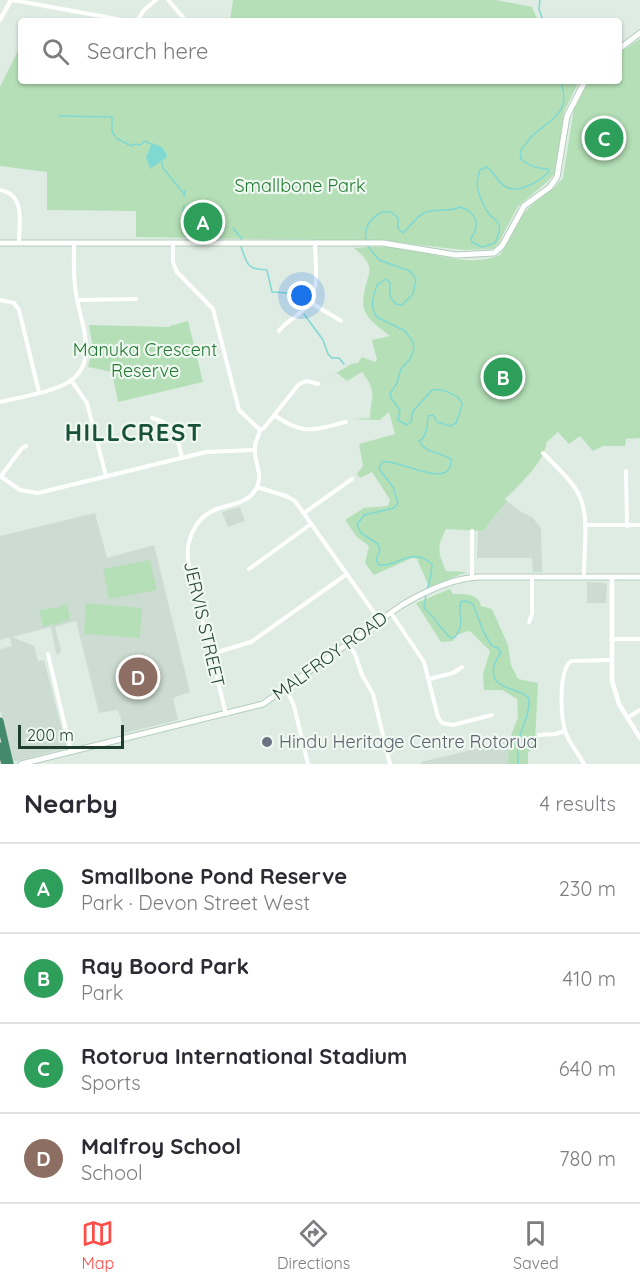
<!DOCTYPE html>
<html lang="en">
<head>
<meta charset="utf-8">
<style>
	body { margin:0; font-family:Quicksand,sans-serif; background:#f2f2f3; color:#2b2b33 }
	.scale { position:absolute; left:18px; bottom:15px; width:106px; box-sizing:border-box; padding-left:6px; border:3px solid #1e3e2e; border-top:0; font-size:16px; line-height:21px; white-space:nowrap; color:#1e3e2e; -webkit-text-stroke:4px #f0f8f2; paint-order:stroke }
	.you { position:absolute; left:302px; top:296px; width:21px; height:21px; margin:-15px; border:4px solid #fff; border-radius:50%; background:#1a73e8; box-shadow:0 0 0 9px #1a73e833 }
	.badge { display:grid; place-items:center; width:39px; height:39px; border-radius:50%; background:#ff4e4a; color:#fff; font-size:20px; font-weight:700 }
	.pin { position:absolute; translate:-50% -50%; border:3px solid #fff; box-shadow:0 2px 6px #0006 }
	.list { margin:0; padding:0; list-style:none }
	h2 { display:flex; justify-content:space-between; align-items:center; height:78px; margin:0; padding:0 24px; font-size:26px }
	h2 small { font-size:20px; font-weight:400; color:#7c7c81 }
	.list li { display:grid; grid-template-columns:39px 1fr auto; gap:18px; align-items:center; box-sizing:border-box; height:90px; padding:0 24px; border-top:2px solid #e1e1e2 }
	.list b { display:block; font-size:22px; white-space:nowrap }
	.list p { margin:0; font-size:20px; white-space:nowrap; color:#7c7c81 }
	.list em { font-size:20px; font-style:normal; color:#7c7c81 }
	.icon { flex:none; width:33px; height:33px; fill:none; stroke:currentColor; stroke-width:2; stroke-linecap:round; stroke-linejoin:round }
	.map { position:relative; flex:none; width:640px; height:764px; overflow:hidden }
	.search { position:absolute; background:#fff; box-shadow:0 2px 4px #0004; left:18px; right:18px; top:18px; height:66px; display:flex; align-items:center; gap:15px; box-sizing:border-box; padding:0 21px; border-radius:6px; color:#7c7c81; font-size:22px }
	.sheet { height:438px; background:#fff }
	nav { display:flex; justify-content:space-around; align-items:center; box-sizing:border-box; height:84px; border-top:2px solid #e1e1e2; background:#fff; font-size:16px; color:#7c7c81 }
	nav a { display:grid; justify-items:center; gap:3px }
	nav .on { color:#ff4e4a }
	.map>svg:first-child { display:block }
	.built { fill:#cddcd2 }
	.green { fill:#b5e0b7 }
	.water { fill:#80d8d2 }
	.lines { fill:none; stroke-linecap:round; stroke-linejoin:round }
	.stream { stroke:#80d8d2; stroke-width:1.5 }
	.secondary-casing { stroke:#b1cdbd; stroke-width:7 }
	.trunk-casing { stroke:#c0c9c4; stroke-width:8 }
	.minor { stroke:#fff; stroke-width:4 }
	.tertiary { stroke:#fff; stroke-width:4.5 }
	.secondary { stroke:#fff; stroke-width:5 }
	.trunk { stroke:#428a6a; stroke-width:7 }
	.worship-dot { fill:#6b7280; stroke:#f0f8f2; stroke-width:2 }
	.labels { text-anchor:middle; stroke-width:4.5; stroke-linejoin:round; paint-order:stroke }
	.park-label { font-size:18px; fill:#237a32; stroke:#f0f8f2 }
	.street-label { font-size:18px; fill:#1e3e2e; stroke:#f0f8f2 }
	.worship-label { font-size:18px; fill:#5b616d; stroke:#f0f8f2; text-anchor:start }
	.district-label { font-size:24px; font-weight:bold; letter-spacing:1.5px; fill:#185237; stroke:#f0f8f2 }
</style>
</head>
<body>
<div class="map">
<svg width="640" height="764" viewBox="0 0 640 764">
	<rect width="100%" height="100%" fill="#dfece3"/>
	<!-- built -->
	<g class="built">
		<polygon points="507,501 521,512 532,517 541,528 542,572 533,572 532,558 477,558 478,531 483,531"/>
		<polygon points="240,507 245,521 228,527 222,512"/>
		<polygon points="95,513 107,558 154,545 190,692 173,698 178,720 125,733 118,710 99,713 76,621 55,627 61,650 60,653 56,654 51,627 12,637 34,646 38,661 44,660 67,748 12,762 0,709 0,649 12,646 10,637 0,640 0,536"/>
		<polygon points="587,582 605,583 607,586 606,603 587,603"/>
		<polygon points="509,741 508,764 421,764 421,762"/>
	</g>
	<!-- green -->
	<g class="green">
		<polygon points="233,0 496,0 532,7 538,21 230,21"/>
		<path d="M640,39v399l-14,1 -1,7h-22l-10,5 -13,-15 -11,8 -11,-12 -12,11c1,16 -29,45 -41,56l2,2 -24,30 -37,-2c-10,19 -8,23 0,42l21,1 -38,15 -12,-28 -5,-1 -38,17 -9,-12 4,-17 -12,-9 -12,-17 19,-12 24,-2 2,-6 -18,-28 -12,6 -3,-4 6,-8 -4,-22 36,-10 -6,-22 -9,8 -28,-1 18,-1c1,-24 8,-24 -8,-46l-15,9 -10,-8 -14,8 28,-17 7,-1 4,-6 13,5 2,-2 -5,-20 18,-4c-25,-19 -32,-24 -23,-55 2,-7 4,-12 0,-19 -2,-5 -9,-10 -13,-14 16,-1 32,-2 48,0 31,5 66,20 98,7l24,-42 13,-13 17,-12 9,-10 11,-70 15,-27h30v-28z"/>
		<polygon points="21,45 21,81 579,81 564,112 555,173 547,182 518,206 498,244 493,249 464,250 383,241 136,237 136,211 47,210 47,172 0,166 0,87"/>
		<polygon points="188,321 203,382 118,402 112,372 88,367 93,349 89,325 170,327 170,326"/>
		<polygon points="150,560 157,590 109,599 103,569"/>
		<path d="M450,589l3,5c11,0 25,-1 28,12l11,3 16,36 3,20 7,14 20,4 -3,59 3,5 -10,5v12h-20l1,-23 9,-24 -1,-18 -15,-9h-18l-1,-16 7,-23 -19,-19 -4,-1 -12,5 -2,5 -12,1 -25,-39z"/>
		<polygon points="86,603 142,608 140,638 84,634"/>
		<polygon points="67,604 70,620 62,622 61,620 61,623 53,625 52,622 51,625 43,627 39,610 47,609 48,610 49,608 59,608 59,606"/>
	</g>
	<!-- water -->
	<polygon class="water" points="152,143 162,147 167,155 166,158 150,169 146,157"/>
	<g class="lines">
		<!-- stream -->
		<g class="stream">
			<polyline points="540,0 539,9 543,21"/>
			<polyline points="59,116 112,117 112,132 115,136"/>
			<polyline points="116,138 131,146 135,144 140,145 145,141 151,144"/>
			<polyline points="162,162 163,168 184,194"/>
			<polyline points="184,197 185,190"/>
			<polyline points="183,212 184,205"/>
			<polyline points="233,228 242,239"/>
			<path d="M366,240c-2,-14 4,-21 16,-28h9l7,6v10l5,5c8,-7 13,-17 23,-21 12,-4 22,1 34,-5 16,5 21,17 11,31l1,4 10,5 13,-4c11,-24 0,-19 -9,-33 -7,-13 -12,-26 -6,-40l6,-3c9,5 11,15 20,20 14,7 33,-6 43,-15l-1,-3c-12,-1 -17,-2 -27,-10l-1,-8c4,-5 8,-10 12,-15 19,-17 40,-24 29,-53l-2,-2"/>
			<path d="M367,245l12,15 31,11 6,8 -3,15 -11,11 -6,-1 -6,-7v-14l-4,-4 -9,6c-4,12 -8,21 0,32l28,14 8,11 1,7 -4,10 -9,10 -4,14 -7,11 1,4 9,12 -2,10 9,5 4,-3 2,-11 19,-21c9,-2 28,5 30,14 0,4 -5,15 -6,19l-6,3 -13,-4 -4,-7 -5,1c-1,9 0,20 -9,25 6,12 21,11 32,18 1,34 -51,-1 -69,3l-3,7 14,18 5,16 -4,5 -30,7 -7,10 4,8 17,11 2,6 -4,10 3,5c19,3 32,-20 53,-1l-1,11 -4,16"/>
			<path d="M241,247c7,18 5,22 26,23l5,22 15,1 12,16"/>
			<polyline points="304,314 323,340 328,354 332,358 339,358 344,364"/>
			<path d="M426,595l-2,13c11,9 16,21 27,30l4,-1c12,-17 1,-20 6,-35l4,-1 8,3 11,29 8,13 6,2 3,5c-4,4 -5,7 -7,13 -5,24 20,20 34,31 4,12 -6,30 -9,42 -2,8 -1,17 -1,25"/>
		</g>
		<defs>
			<g id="secondary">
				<polyline points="619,49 640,33"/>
				<polyline points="0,243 383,243 456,255 494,253 502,246 524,206 550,187 557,177 567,116 585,81"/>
				<path d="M21,764l242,-60 139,-99c22,-13 51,-27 77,-28h161"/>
			</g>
			<g id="trunk">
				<polyline points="0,721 10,764"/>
				<polyline points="0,746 5,764"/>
			</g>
		</defs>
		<!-- secondary casing -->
		<use href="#secondary" class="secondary-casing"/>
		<!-- trunk casing -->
		<use href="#trunk" class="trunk-casing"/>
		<!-- minor -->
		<g class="minor">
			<polyline points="13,0 128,21"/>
			<polyline points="168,0 186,21"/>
			<polyline points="137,21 144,10 156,0"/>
			<path d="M0,190c26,5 19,32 19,52"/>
			<polyline points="173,243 173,262 177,272 213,309 239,410 260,430"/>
			<polyline points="0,300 14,303 19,310 39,392"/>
			<polyline points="77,300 136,299"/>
			<polyline points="310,302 341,321"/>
			<path d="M279,331c7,-10 18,-14 26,-23 16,-16 10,-44 10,-65"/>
			<polyline points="71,380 87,403 106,476"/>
			<path d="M0,402c19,-5 45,-8 63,-17 39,-18 18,-60 13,-91 -3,-16 -2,-34 -2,-51"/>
			<path d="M274,415c30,21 39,15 72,7"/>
			<path d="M152,418c24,6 25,18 30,40"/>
			<polyline points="260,430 264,428 299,384 307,381 318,384"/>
			<path d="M543,453c11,11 23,22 32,35 17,24 8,62 9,89"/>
			<polyline points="626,471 627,526"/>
			<polyline points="0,476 20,490 38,493 206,452 254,450"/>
			<polyline points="1,476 22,448 26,446"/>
			<polyline points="257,487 286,496 295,501 380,621"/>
			<polyline points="304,513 352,479"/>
			<polyline points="585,525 640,525"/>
			<polyline points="249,569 311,524"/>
			<polyline points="472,577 472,531"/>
			<polyline points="391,613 424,662 438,717 442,723 453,725 492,715"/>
			<polyline points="529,622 532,614 532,577"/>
			<polyline points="611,639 640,639"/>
			<polyline points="348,644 355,654 362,675 373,694 390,764"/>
			<polyline points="48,654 71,752"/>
			<polyline points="211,654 251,642 347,574"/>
			<polyline points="429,679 453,673 462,667"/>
			<polyline points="286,688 294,706 308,764"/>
			<path d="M226,714l-37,-148c-5,-23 5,-49 28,-57 13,-5 28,-5 37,-17 12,-16 -1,-29 1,-45 0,-6 4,-11 5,-17"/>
			<polyline points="627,718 640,710"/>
			<polyline points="539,735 555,734 565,731"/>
			<path d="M584,764c-6,-11 -15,-21 -19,-33 -4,-15 -7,-60 6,-70l40,-1"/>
		</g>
		<!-- tertiary -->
		<g class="tertiary">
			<polyline points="0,20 11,0"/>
			<polyline points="612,577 612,681 619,704 640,738"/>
		</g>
		<!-- secondary -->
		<use href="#secondary" class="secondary"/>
		<!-- trunk -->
		<use href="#trunk" class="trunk"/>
	</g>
	<!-- markers -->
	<circle class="worship-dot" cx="267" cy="742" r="6"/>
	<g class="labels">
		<!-- park labels -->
		<g class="park-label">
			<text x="300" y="192">Smallbone Park</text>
			<text x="145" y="356">Manuka Crescent<tspan x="145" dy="21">Reserve</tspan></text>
		</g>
		<!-- street labels -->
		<g class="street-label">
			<text transform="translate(204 624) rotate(77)" y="6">JERVIS STREET</text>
			<text transform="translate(330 656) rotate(-36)" y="6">MALFROY ROAD</text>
		</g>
		<!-- worship labels -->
		<g class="worship-label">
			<text x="279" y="748">Hindu Heritage Centre Rotorua</text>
		</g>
		<!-- district labels -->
		<g class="district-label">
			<text x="134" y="441">HILLCREST</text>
		</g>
	</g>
</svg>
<div class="scale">200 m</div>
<div class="you"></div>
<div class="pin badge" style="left:203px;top:222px;background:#2e9e5b">A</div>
<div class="pin badge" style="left:503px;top:377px;background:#2e9e5b">B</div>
<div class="pin badge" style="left:604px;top:138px;background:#2e9e5b">C</div>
<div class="pin badge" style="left:138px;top:677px;background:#8d6e63">D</div>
<div class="search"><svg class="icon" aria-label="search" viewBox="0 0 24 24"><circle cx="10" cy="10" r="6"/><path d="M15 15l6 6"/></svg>Search here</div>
</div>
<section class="sheet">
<h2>Nearby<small>4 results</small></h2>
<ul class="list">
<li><span class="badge" style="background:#2e9e5b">A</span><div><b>Smallbone Pond Reserve</b><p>Park · Devon Street West</p></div><em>230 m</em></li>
<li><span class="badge" style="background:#2e9e5b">B</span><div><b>Ray Boord Park</b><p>Park</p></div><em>410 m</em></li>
<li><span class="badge" style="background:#2e9e5b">C</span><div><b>Rotorua International Stadium</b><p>Sports</p></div><em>640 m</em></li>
<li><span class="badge" style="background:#8d6e63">D</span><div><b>Malfroy School</b><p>School</p></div><em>780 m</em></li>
</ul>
</section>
<nav>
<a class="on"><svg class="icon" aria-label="map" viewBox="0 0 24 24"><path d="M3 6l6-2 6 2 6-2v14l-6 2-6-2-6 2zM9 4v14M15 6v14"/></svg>Map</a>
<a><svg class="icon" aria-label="directions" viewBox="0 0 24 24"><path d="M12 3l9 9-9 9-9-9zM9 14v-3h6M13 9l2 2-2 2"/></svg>Directions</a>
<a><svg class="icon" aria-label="saved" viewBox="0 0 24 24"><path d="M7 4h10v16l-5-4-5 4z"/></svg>Saved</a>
</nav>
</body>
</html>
